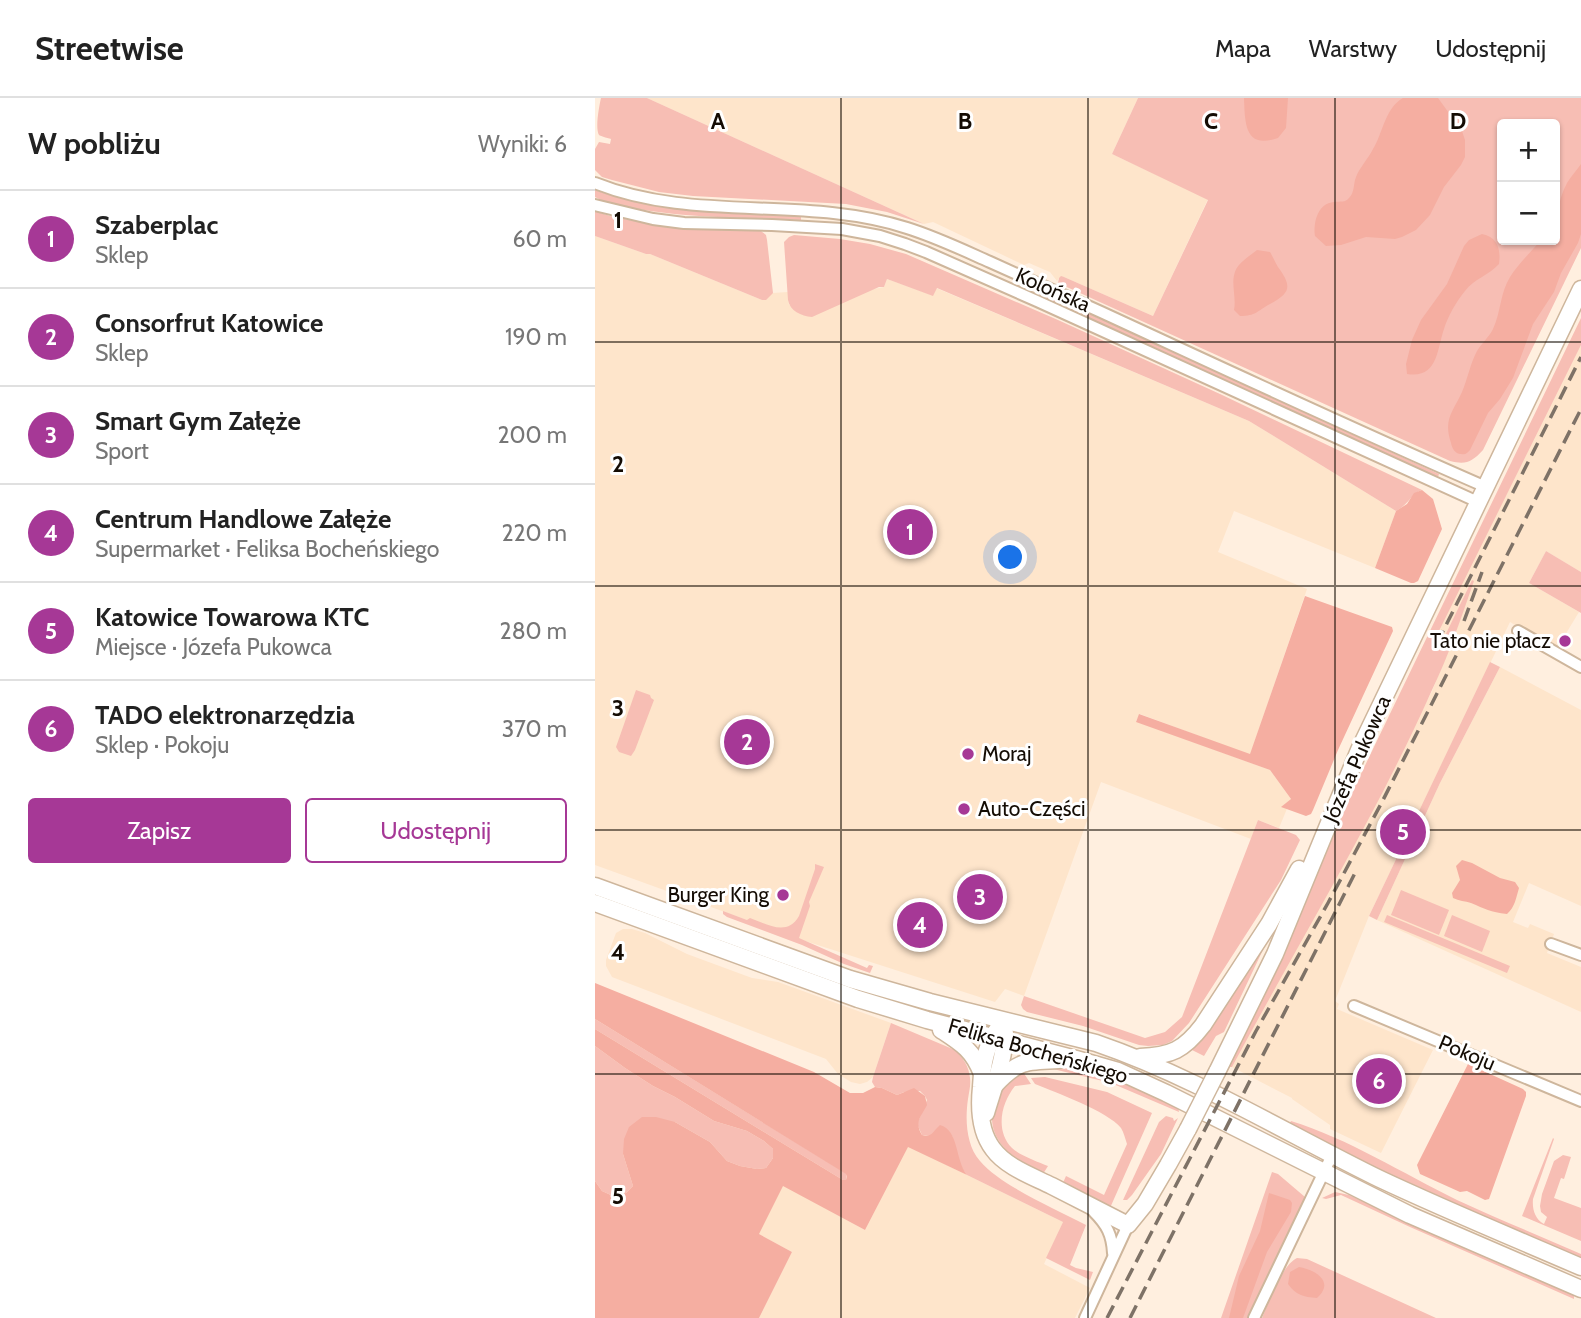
<!DOCTYPE html>
<html lang="pl">
<head>
<meta charset="utf-8">
<style>
	body { margin:0; font-family:Cabin,sans-serif; background:#f6f6f6; color:#222 }
	.controls { position:absolute; right:21px; top:21px; display:grid; overflow:hidden; border-radius:7px; box-shadow:0 2px 5px #0004 }
	.controls button { width:63px; height:63px; display:grid; place-items:center; padding:0; border:0; border-bottom:2px solid #e0e0e0; background:#fff; color:#222; font:35px sans-serif }
	.you { position:absolute; left:416px; top:460px; width:24px; height:24px; margin:-18px; border:5px solid #fff; border-radius:50%; background:#1a73e8; box-shadow:0 0 0 10px #1a73e833 }
	.badge { display:grid; place-items:center; width:46px; height:46px; border-radius:50%; background:#a63896; color:#fff; font-size:23px; font-weight:700 }
	.pin { position:absolute; translate:-50% -50%; border:4px solid #fff; box-shadow:0 2px 7px #0006 }
	.list { margin:0; padding:0; list-style:none }
	h2 { display:flex; justify-content:space-between; align-items:center; height:91px; margin:0; padding:0 28px; font-size:30px }
	h2 small { font-size:23px; font-weight:400; color:#767676 }
	.list li { display:grid; grid-template-columns:46px 1fr auto; gap:21px; align-items:center; box-sizing:border-box; height:98px; padding:0 28px; border-top:2px solid #e0e0e0 }
	.list b { display:block; font-size:26px; white-space:nowrap }
	.list p { margin:0; font-size:23px; white-space:nowrap; color:#767676 }
	.list em { font-size:23px; font-style:normal; color:#767676 }
	.actions { display:flex; gap:14px; padding:21px 28px }
	.actions a { flex:1; padding:16px 0; border:2px solid #a63896; border-radius:7px; text-align:center; font-size:24px; color:#a63896 }
	.actions .main { background:#a63896; color:#fff }
	.map { position:relative; flex:none; width:986px; height:1220px; overflow:hidden }
	header { display:flex; align-items:center; gap:42px; box-sizing:border-box; height:98px; padding:0 35px; background:#fff; border-bottom:2px solid #e0e0e0 }
	header strong { font-size:33px }
	nav { display:flex; gap:38px; margin-inline-start:auto; font-size:24px }
	main { display:flex }
	aside { flex:1; background:#fff }
	.map>svg:first-child { display:block }
	.built { fill:#fee5cb }
	.green { fill:#f7beb4; fill-rule:evenodd }
	.forest { fill:#f5aea1 }
	.lines { fill:none; stroke-linecap:round; stroke-linejoin:round }
	.street-casing { stroke:#ceb69c; stroke-width:14 }
	.secondary-casing { stroke:#ceb69c; stroke-width:19 }
	.street { stroke:#fff; stroke-width:10 }
	.secondary { stroke:#fff; stroke-width:16 }
	.rail { stroke:#7e7267; stroke-width:3.5; stroke-dasharray:14 7; stroke-linecap:butt }
	.secondary-bridge-casing { stroke:#ceb69c; stroke-width:19; stroke-linecap:butt }
	.secondary-bridge { stroke:#fff; stroke-width:16 }
	.grid { fill:none; stroke:#140c04; stroke-width:2; stroke-opacity:0.55 }
	.poi-dot { fill:#a63896; stroke:#fff; stroke-width:2.5 }
	.labels { text-anchor:middle; stroke-width:6; stroke-linejoin:round; paint-order:stroke }
	.street-label { font-size:21px; fill:#140c04; stroke:#fff }
	.poi-label { font-size:21px; fill:#140c04; stroke:#fff; text-anchor:end }
	.grid-label { font-size:23px; text-anchor:middle; font-weight:bold; fill:#140c04; stroke:#fff; stroke-width:6; stroke-linejoin:round; paint-order:stroke }
</style>
</head>
<body>
<header>
<strong>Streetwise</strong>
<nav><a>Mapa</a><a>Warstwy</a><a>Udostępnij</a></nav>
</header>
<main>
<aside>
<h2>W pobliżu<small>Wyniki: 6</small></h2>
<ul class="list">
<li><span class="badge">1</span><div><b>Szaberplac</b><p>Sklep</p></div><em>60 m</em></li>
<li><span class="badge">2</span><div><b>Consorfrut Katowice</b><p>Sklep</p></div><em>190 m</em></li>
<li><span class="badge">3</span><div><b>Smart Gym Załęże</b><p>Sport</p></div><em>200 m</em></li>
<li><span class="badge">4</span><div><b>Centrum Handlowe Załęże</b><p>Supermarket · Feliksa Bocheńskiego</p></div><em>220 m</em></li>
<li><span class="badge">5</span><div><b>Katowice Towarowa KTC</b><p>Miejsce · Józefa Pukowca</p></div><em>280 m</em></li>
<li><span class="badge">6</span><div><b>TADO elektronarzędzia</b><p>Sklep · Pokoju</p></div><em>370 m</em></li>
</ul>
<div class="actions"><a class="main">Zapisz</a><a>Udostępnij</a></div>
</aside>
<div class="map">
<svg width="986" height="1220" viewBox="0 0 986 1220">
	<rect width="100%" height="100%" fill="#ffefdf"/>
	<!-- built -->
	<g class="built">
		<polygon points="52,0 543,0 517,56 613,101 558,218 469,179 464,180 462,183 455,174 450,172 434,165 429,167 338,124 329,126"/>
		<polygon points="0,138 51,156 55,156 167,202 177,195 193,194 194,207 289,189 292,181 337,197 341,190 654,323 801,413 780,470 639,413 623,454 712,491 655,657 545,616 541,623 675,672 696,701 684,730 663,722 656,741 506,684 429,898 410,891 400,904 204,841 0,767"/>
		<polygon points="986,247 986,474 951,453 934,485 984,514 961,552 915,524 774,818 740,903 744,906 742,911 838,952 786,1055 735,1031 735,1027 697,1001 697,1000 637,969 684,880 773,720 837,593 861,534 877,482 844,551 836,547"/>
		<polygon points="905,569 986,612 986,808 934,785 918,824 933,830 935,826 959,836 952,855 986,869 986,914 782,822 845,685"/>
		<polygon points="28,831 37,831 50,835 92,856 157,880 183,884 296,925 278,979 272,984 265,986 256,984 243,976 231,961 17,879 11,868 11,862 21,835"/>
		<polygon points="313,1048 468,1124 449,1166 495,1190 480,1220 164,1220 197,1154 163,1136 188,1087 270,1132"/>
	</g>
	<!-- green -->
	<g class="green">
		<path d="M6,0h46l277,126 -37,-12 -41,-8 -153,-8 -34,-4 -47,-12 -10,-3 -7,-7v-21l4,-7 11,2 1,-5c0,0 -11,-3 -12,-4 -4,-7 0,-28 2,-37z"/>
		<path d="M543,0h443v150l-98,202c-11,12 -17,15 -33,11l-392,-178 1,-5 2,-2 3,1 89,39 55,-116 -96,-46zM907,26h53v116h-53z"/>
		<path d="M0,92c66,24 137,23 206,26v4c-67,-3 -134,-1 -198,-19l-8,-4z"/>
		<polygon points="0,113 15,118 69,129 166,133 171,137 172,142 178,195 171,202 167,202 55,156 51,156 0,138"/>
		<path d="M199,137l46,4 30,5 36,10 152,66 162,74 202,96c-9,2 -14,15 -26,21l-147,-90 -312,-133 -4,8 -46,-17 -3,8h-5l-67,30c-11,-1 -22,-6 -24,-17l-4,-58 5,-5z"/>
		<polygon points="442,192 844,376 843,379 439,195"/>
		<path d="M986,220v27l-149,300 7,3 33,-68 2,1c-13,37 -25,74 -42,109 -58,130 -133,252 -200,377h-2l-5,9 -1,-1 107,-239z"/>
		<polygon points="951,453 986,474 986,515 934,485"/>
		<polygon points="895,564 905,569 845,685 782,822 774,818"/>
		<polygon points="41,592 55,597 56,600 59,602 40,652 36,658 24,654 21,649"/>
		<polygon points="663,722 701,737 705,742 686,782 594,925 577,943 568,947 553,948 544,947 488,928 432,914 428,911 426,907 429,898 550,940 570,934 587,919"/>
		<path d="M220,766l9,3 -15,35 1,4 -11,32 68,30 2,-3 4,1 -3,7 -26,-9 -42,-19 -75,-28 -4,-3v-3l24,9 3,-2c17,6 37,19 49,-2l16,-47z"/>
		<polygon points="806,792 854,812 844,837 796,817"/>
		<polygon points="792,817 915,868 912,875 789,824"/>
		<polygon points="857,817 895,833 887,854 849,838"/>
		<polygon points="675,837 629,934 621,938 609,958 595,951"/>
		<polygon points="0,921 252,1076 251,1082 248,1082 0,931"/>
		<path d="M296,925l64,27c8,8 14,16 15,28 1,7 -1,14 -2,21 -3,20 -2,46 12,62 21,25 76,48 106,64l-16,40 6,3 17,4 -3,8 -44,-22 17,-36 -96,-47c-10,-11 -10,-25 -15,-39l-17,-3 -5,3 -8,-1 -5,-11 10,-24 -2,-4 -5,-5 -16,1 -7,3 -15,-7 -7,-1 -3,-5 1,-5z"/>
		<polygon points="0,948 30,970 58,988 80,999 119,1023 152,1033 169,1043 178,1051 178,1060 171,1070 162,1071 145,1068 132,1063 115,1044 80,1024 28,1056 38,1088 31,1095 18,1098 7,1093 0,1083"/>
		<polygon points="450,966 520,979 583,1008 584,1014 516,985 454,970"/>
		<path d="M426,971l10,15 -16,2c-14,17 -20,45 -3,62 7,7 26,14 36,18l-5,8c-24,-12 -53,-28 -51,-60 1,-7 2,-15 6,-21 6,-9 16,-17 23,-24z"/>
		<path d="M450,979l62,15 45,21 -42,95 -48,-23 4,-9 38,19 23,-51c-2,-6 -3,-11 -6,-16 -14,-17 -64,-35 -86,-44l-4,-6z"/>
		<polygon points="571,1018 578,1020 579,1023 583,1020 566,1056 537,1097 532,1102 528,1102 564,1024"/>
		<path d="M696,1023c58,18 111,52 166,79 41,19 83,36 124,54v6l-194,-85 -99,-49z"/>
		<path d="M958,1040l1,1 -21,60c-1,10 2,20 11,25l3,-7 -6,-5 -1,-6 2,-12 12,-33 9,-6 8,2 -7,22 -3,-1 -7,20 27,10v33l-59,-25z"/>
		<polygon points="677,1074 683,1076 710,1099 663,1198 654,1220 626,1220"/>
		<polygon points="740,1094 754,1097 816,1126 979,1195 979,1201 815,1129 746,1097 731,1101 727,1100"/>
		<path d="M702,1160l10,1 129,59h-174c7,-16 20,-53 35,-60z"/>
	</g>
	<!-- forest -->
	<g class="forest">
		<path d="M649,0h44l-2,30 -8,10c-34,12 -33,-16 -34,-40z"/>
		<path d="M808,0h35l24,33 3,9v17l-4,8 -17,22 -14,28 -14,15 -14,7 -7,2 -29,-2 -25,8 -15,1 -11,-10c-2,-14 3,-33 19,-34 7,-1 11,1 15,-4 6,-6 4,-14 7,-21 4,-10 12,-18 17,-28 10,-16 12,-41 30,-51z"/>
		<path d="M986,66v70l-3,9 -17,30 -7,19 -21,32 -20,54 -13,21 -12,14 -18,37c-3,3 -4,5 -9,4 -6,0 -9,-6 -10,-11 -8,-24 2,-31 11,-51 6,-14 8,-28 15,-41 5,-8 12,-14 16,-22 8,-17 7,-36 17,-52 9,-14 21,-25 31,-37h14c0,-19 3,-40 12,-57 4,-7 10,-13 14,-19z"/>
		<path d="M887,136c16,3 19,16 17,30 -10,11 -25,15 -34,27 -9,11 -17,25 -21,38 -7,20 -6,50 -37,45l-1,-10 6,-24 9,-20 26,-36 17,-38 5,-6z"/>
		<path d="M662,152l13,2c3,5 5,10 8,15 14,19 13,26 -8,37 -13,7 -14,12 -30,12l-6,-6c3,-15 -6,-32 5,-45 5,-6 12,-10 18,-15z"/>
		<polygon points="827,392 838,401 847,431 823,483 819,485 816,485 780,470 801,413 812,406 819,395"/>
		<polygon points="710,498 797,529 798,533 743,652 718,712 716,716 711,718 686,709 696,701 675,672 541,624 544,616 655,656"/>
		<path d="M867,762l10,3 28,15 15,4 4,6c-3,10 -4,19 -12,26 -17,-2 -22,-5 -36,-11 -6,-2 -12,-2 -18,-5l-1,-5 8,-13 -4,-14z"/>
		<path d="M0,885l219,89 36,21h13l12,-6 7,1 15,7 17,-7 11,8 2,9c-6,12 -13,17 -5,30 10,3 11,-4 18,-10 19,5 15,35 27,50l-59,-28 -43,83 -82,-44 -24,48 33,18 -33,66h-164v-137l7,10 11,5 13,-3 7,-7 -10,-32 1,-15 5,-12 13,-10h14l19,5 35,20 17,19 13,5 17,3 9,-1 7,-10v-9l-9,-8 -17,-10 -33,-10 -39,-24 -22,-11 -28,-18 -30,-22v-17l248,151h3l1,-4 -1,-2 -251,-155z"/>
		<polygon points="873,966 928,991 931,994 931,998 894,1101 890,1102 872,1093 865,1094 825,1076 822,1067"/>
		<polygon points="674,1095 695,1102 697,1105 696,1114 672,1154 648,1220 634,1220 644,1178 665,1133"/>
		<path d="M704,1169c17,3 36,15 18,31 -14,-1 -21,-3 -29,-14l2,-12z"/>
	</g>
	<g class="lines">
		<defs>
			<g id="street">
				<path d="M0,85c99,40 211,12 312,45 29,9 56,22 83,34 37,17 74,33 111,50 128,59 256,119 385,175"/>
				<polyline points="0,107 58,121 89,125 177,127 247,131 285,138 310,146 331,154 442,203 883,404"/>
				<polyline points="923,533 986,569"/>
				<polyline points="956,846 986,857"/>
				<polyline points="759,908 986,1003"/>
				<path d="M499,1114c13,13 18,23 19,41"/>
				<polyline points="490,1220 533,1127"/>
				<polyline points="659,1220 737,1057"/>
			</g>
			<g id="secondary">
				<path d="M0,788l255,93 80,23 166,41c99,34 190,90 284,136 66,31 134,59 201,88"/>
				<polyline points="0,805 263,901 332,922 481,961 523,973 571,995 815,1117 986,1191"/>
				<path d="M346,932c20,13 32,20 41,44"/>
				<path d="M402,932c-11,15 -15,38 -16,57 -2,19 -1,45 12,62 13,18 39,27 59,37 25,13 51,26 76,39l17,-21 23,-39 20,-36"/>
				<path d="M545,959c31,-1 44,-7 63,-32l66,-101 30,-55"/>
				<polyline points="622,974 680,856 764,652 986,191"/>
				<path d="M400,987c23,-25 32,-24 64,-25"/>
				<path d="M391,1015c7,-24 19,-55 19,-80"/>
			</g>
		</defs>
		<!-- street casing -->
		<use href="#street" class="street-casing"/>
		<!-- secondary casing -->
		<use href="#secondary" class="secondary-casing"/>
		<!-- street -->
		<use href="#street" class="street"/>
		<!-- secondary -->
		<use href="#secondary" class="secondary"/>
		<!-- rail -->
		<g class="rail">
			<polyline points="869,523 887,474"/>
			<polyline points="842,545 986,259"/>
			<polyline points="512,1220 661,933 733,805 787,704 986,311"/>
			<polyline points="535,1220 762,771"/>
		</g>
		<defs>
			<polyline id="secondary-bridge" points="593,1031 622,974"/>
		</defs>
		<!-- secondary-bridge casing -->
		<use href="#secondary-bridge" class="secondary-bridge-casing"/>
		<!-- secondary-bridge -->
		<use href="#secondary-bridge" class="secondary-bridge"/>
	</g>
	<!-- grid -->
	<path class="grid" d="M246,0v1220M493,0v1220M740,0v1220M0,244h986M0,488h986M0,732h986M0,976h986"/>
	<!-- markers -->
	<g class="poi-dot">
		<circle cx="970" cy="543" r="7"/>
		<circle cx="373" cy="656" r="7"/>
		<circle cx="369" cy="711" r="7"/>
		<circle cx="188" cy="797" r="7"/>
	</g>
	<g class="labels">
		<!-- street labels -->
		<g class="street-label">
			<text transform="translate(458 192) rotate(24)" y="7">Kolońska</text>
			<text transform="translate(762 661) rotate(-66)" y="7">Józefa Pukowca</text>
			<text transform="translate(443 953) rotate(16)" y="7">Feliksa Bocheńskiego</text>
			<text transform="translate(872 955) rotate(23)" y="7">Pokoju</text>
		</g>
		<!-- poi labels -->
		<g class="poi-label">
			<text x="956" y="550">Tato nie płacz</text>
			<text x="387" y="663" text-anchor="start">Moraj</text>
			<text x="383" y="718" text-anchor="start">Auto-Części</text>
			<text x="174" y="804">Burger King</text>
		</g>
	</g>
	<g class="grid-label">
		<text x="123" y="31">A</text>
		<text x="370" y="31">B</text>
		<text x="616" y="31">C</text>
		<text x="863" y="31">D</text>
		<text x="23" y="130">1</text>
		<text x="23" y="374">2</text>
		<text x="23" y="618">3</text>
		<text x="23" y="862">4</text>
		<text x="23" y="1106">5</text>
	</g>
</svg>
<div class="controls">
<button>+</button>
<button>−</button>
</div>
<div class="you"></div>
<div class="pin badge" style="left:315px;top:434px">1</div>
<div class="pin badge" style="left:152px;top:644px">2</div>
<div class="pin badge" style="left:385px;top:799px">3</div>
<div class="pin badge" style="left:325px;top:827px">4</div>
<div class="pin badge" style="left:808px;top:734px">5</div>
<div class="pin badge" style="left:784px;top:983px">6</div>
</div>
</main>
</body>
</html>
